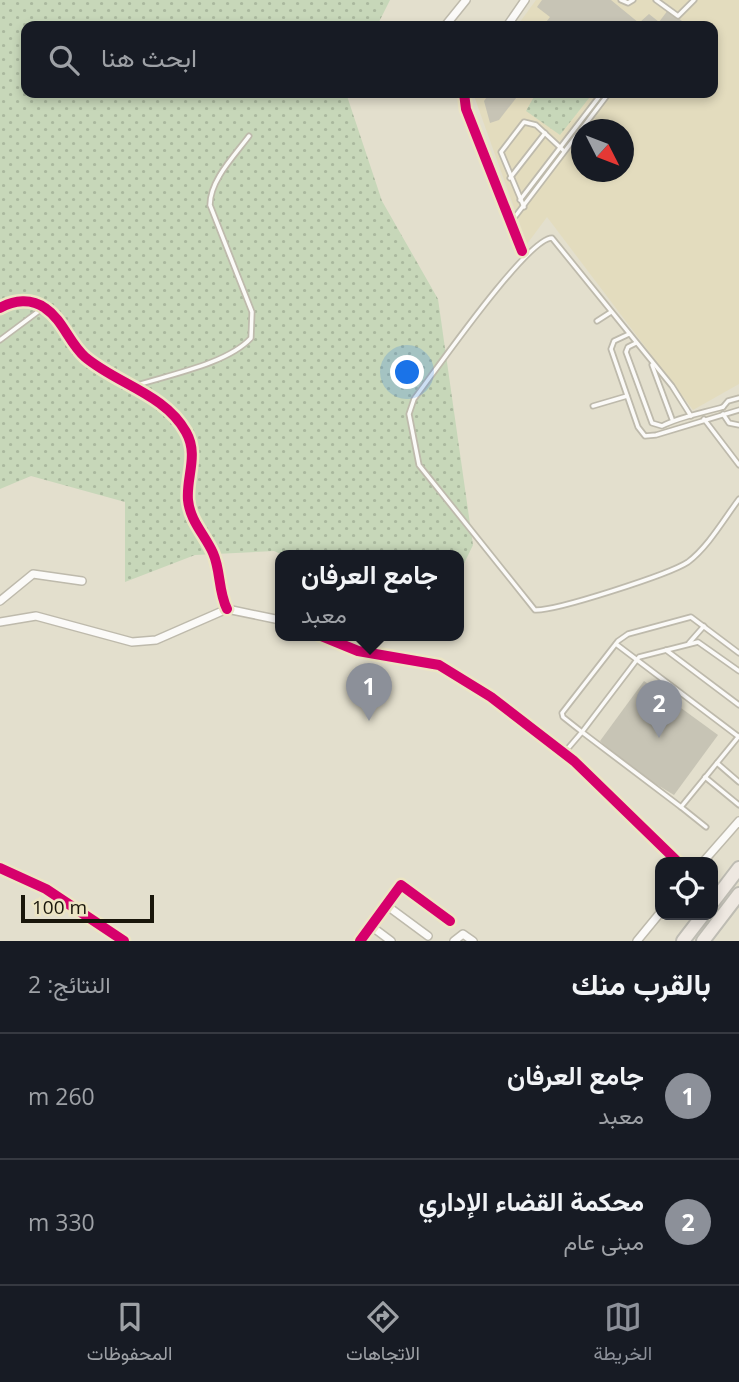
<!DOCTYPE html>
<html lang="ar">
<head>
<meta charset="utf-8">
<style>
	body { margin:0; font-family:"Open Sans",Vazirmatn,sans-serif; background:#242831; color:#f1f3f6; direction:rtl }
	.controls { position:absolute; right:21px; bottom:21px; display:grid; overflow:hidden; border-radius:14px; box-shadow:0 4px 10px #0003 }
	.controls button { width:63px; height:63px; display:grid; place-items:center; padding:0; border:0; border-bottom:2px solid #363941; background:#171b24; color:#f1f3f6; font:35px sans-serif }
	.compass { position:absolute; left:571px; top:119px; width:63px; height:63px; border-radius:50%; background:#171b24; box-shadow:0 4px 10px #0003; rotate:132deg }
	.scale { position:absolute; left:21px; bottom:18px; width:133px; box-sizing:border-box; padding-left:7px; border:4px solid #19160b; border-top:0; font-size:19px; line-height:24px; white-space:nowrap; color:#19160b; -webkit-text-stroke:5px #ece5c4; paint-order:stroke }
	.you { position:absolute; left:408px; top:373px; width:24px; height:24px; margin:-18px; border:5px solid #fff; border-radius:50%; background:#1a73e8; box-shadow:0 0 0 10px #1a73e833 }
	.badge { display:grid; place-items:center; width:46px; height:46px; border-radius:50%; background:#8c9099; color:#fff; font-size:23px; font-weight:700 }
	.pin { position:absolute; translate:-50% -58px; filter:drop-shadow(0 2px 4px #0008) }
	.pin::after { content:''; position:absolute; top:37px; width:24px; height:21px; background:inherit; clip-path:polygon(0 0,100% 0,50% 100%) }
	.popup { position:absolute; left:275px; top:550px; width:189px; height:91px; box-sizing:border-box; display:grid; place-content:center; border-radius:14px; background:#171b24; filter:drop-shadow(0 2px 5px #0005); font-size:23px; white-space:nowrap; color:#9ea1a6 }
	.popup b { font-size:26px; color:#f1f3f6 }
	.popup::after { content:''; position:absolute; left:50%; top:100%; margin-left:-14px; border:14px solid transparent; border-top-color:#171b24 }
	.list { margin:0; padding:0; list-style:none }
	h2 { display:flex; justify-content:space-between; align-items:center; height:91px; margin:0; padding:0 28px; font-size:30px }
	h2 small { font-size:23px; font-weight:400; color:#9ea1a6 }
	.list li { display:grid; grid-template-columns:46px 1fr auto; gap:21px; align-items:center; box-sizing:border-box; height:126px; padding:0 28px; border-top:2px solid #363941 }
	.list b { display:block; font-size:26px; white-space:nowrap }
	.list p { margin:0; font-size:23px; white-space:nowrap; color:#9ea1a6 }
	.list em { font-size:23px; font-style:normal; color:#9ea1a6 }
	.icon { flex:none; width:38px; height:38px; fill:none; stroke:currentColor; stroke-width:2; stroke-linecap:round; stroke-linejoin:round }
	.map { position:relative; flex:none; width:739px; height:941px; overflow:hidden; direction:ltr }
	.search { position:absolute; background:#171b24; box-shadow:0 4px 10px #0003; left:21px; right:21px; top:21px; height:77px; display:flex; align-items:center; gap:18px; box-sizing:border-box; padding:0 24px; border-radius:14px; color:#9ea1a6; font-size:26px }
	.sheet { height:343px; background:#171b24 }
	nav { display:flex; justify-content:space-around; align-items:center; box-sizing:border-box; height:98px; border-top:2px solid #363941; background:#171b24; font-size:19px; color:#9ea1a6 }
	nav a { display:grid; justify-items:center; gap:4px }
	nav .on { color:#8c9099 }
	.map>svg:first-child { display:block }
	.built { fill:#e3dcbe; fill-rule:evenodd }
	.grass { fill:url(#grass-dots) }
	.building { fill:#c7c4b5 }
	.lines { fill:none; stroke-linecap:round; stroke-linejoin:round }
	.lane-casing { stroke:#bebaac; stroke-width:7 }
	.street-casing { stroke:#bebaac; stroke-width:10 }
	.primary-casing { stroke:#bebcb3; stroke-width:16 }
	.lane { stroke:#fbfaf8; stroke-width:3.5 }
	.street { stroke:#fbfaf8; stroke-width:7 }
	.primary { stroke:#eee8e1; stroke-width:12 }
	.cycleway-casing { stroke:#ece5c4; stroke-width:15 }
	.cycleway { stroke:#d6006c; stroke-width:10 }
</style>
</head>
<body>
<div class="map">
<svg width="739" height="941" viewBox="0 0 739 941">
	<defs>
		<pattern id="grass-dots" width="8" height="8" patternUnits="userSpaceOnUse" patternTransform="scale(1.75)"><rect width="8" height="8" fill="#c7d7b9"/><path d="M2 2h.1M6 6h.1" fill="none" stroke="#aab89e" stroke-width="1.8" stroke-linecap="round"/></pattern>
	</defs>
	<rect width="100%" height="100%" fill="#e3dfcd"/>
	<!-- built -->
	<path class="built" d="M536,0h203v384l-46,26 -146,-193 -20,27 -54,-151h240v-67h-196zM582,130h42v42h-42z"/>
	<!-- grass -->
	<g class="grass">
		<polygon points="0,0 390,0 377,26 26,26 26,93 346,93 382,201 438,299 473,545 458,576 458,555 283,555 274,551 195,555 125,582 125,502 31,476 0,489"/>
		<polygon points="536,93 593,93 560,135 526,111"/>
	</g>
	<!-- building -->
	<g class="building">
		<polygon points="542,0 611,0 639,23 649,14 659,22 668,10 682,21 678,26 543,26 550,17 537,7"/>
		<polygon points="490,93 520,93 499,120 490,123 484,101"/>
		<polygon points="644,681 718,735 674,795 631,769 600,741"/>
	</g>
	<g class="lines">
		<defs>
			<g id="lane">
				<polyline points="621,0 628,3 633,0"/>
				<polyline points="656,0 678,16 694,0"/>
				<polyline points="510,178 545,133"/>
				<polyline points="520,200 602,93"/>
				<polyline points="524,207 501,152 524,122 536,125 564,151"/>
				<polyline points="511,222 609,93"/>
				<polyline points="597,321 611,312"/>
				<polyline points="629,334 614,341 611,349 638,427 645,436 656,435 739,410"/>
				<polyline points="0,340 43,308"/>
				<path d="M636,343l-8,4 -2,5 26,71 10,3c17,-9 40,-13 61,-19"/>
				<polyline points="652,365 672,419"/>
				<path d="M134,386c34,-11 93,-22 117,-48l1,-26 -42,-107c0,-25 25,-50 39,-69"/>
				<polyline points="593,406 627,396"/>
				<polyline points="723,407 728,401 739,398"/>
				<polyline points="723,414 729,423 739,425"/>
				<path d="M691,416l-19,-30 -120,-148c-25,0 -118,135 -138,161l-5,15 10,51 116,145c21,1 135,-36 153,-48 20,-15 36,-43 51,-63"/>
				<polyline points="704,419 739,465"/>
				<polyline points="689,643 704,626"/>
				<polyline points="616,644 739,737"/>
				<polyline points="666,650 739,705"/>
				<polyline points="739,671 698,642 639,657 582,732 681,807 739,736"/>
				<polyline points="564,753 582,732 563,717 562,713 618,641 628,634 691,617 739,653"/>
				<polyline points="717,763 739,782"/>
				<polyline points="705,777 739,805"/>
				<polyline points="681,807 706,827"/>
			</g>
			<g id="street">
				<polyline points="445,26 466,0"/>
				<polyline points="507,26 525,0"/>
				<polyline points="464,93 466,109 522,251"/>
				<path d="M0,308c14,-8 31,-10 45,0 18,12 24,35 40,49 32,27 80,37 101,75 13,23 0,45 2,68 2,21 17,35 25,53 8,18 5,38 14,56"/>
				<polyline points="0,601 33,574 82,581"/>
				<polyline points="0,622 36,616 132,642 156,640 227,609 280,620"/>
				<polyline points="319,635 358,651 439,665 491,697 574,761 678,862"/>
				<polyline points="703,862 739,821"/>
				<polyline points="0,868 46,889 124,941"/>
				<polyline points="386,905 428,936"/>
				<polyline points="371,926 391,941"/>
				<polyline points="360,941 401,885 450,921"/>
				<polyline points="454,941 463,934 473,941"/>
				<polyline points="637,941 660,913"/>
			</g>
			<g id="primary">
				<polyline points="713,902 739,868"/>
				<polyline points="683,941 703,915"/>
				<polyline points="703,941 739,894"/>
			</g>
		</defs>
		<!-- lane casing -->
		<use href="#lane" class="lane-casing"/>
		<!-- street casing -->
		<use href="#street" class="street-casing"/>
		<!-- primary casing -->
		<use href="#primary" class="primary-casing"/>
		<!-- lane -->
		<use href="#lane" class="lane"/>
		<!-- street -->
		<use href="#street" class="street"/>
		<!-- primary -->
		<use href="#primary" class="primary"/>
		<defs>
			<g id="cycleway">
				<polyline points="464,93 466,109 522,251"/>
				<path d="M0,308c14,-8 31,-10 45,0 18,12 24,35 40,49 32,27 80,37 101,75 13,23 0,45 2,68 2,21 17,35 25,53 8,18 5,38 14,56"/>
				<polyline points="319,635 358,651 439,665 491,697 574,761 678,862"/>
				<polyline points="0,868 46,889 124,941"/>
				<polyline points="360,941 401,885 450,921"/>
			</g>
		</defs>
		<!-- cycleway casing -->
		<use href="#cycleway" class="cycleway-casing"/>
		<!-- cycleway -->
		<use href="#cycleway" class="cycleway"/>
	</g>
</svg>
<div class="controls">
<button><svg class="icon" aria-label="locate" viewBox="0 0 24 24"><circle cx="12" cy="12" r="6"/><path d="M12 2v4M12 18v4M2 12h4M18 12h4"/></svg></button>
</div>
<svg class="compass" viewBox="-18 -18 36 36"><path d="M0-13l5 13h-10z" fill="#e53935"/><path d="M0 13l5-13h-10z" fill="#9ea1a6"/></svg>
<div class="scale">100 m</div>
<div class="you"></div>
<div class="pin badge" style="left:369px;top:721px">1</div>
<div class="popup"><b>جامع العرفان</b>معبد</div>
<div class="pin badge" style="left:659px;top:738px">2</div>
<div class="search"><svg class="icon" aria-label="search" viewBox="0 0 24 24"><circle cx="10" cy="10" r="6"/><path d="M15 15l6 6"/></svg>ابحث هنا</div>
</div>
<section class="sheet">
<h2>بالقرب منك<small>النتائج: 2</small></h2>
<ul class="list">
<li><span class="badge">1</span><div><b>جامع العرفان</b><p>معبد</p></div><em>260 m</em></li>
<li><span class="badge">2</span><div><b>محكمة القضاء الإداري</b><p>مبنى عام</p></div><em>330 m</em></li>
</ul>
</section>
<nav>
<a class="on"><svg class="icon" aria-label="map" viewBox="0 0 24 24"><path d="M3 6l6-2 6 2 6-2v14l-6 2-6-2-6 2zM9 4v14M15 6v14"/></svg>الخريطة</a>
<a><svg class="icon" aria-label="directions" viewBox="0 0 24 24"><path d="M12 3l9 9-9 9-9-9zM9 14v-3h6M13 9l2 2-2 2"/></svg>الاتجاهات</a>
<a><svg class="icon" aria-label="saved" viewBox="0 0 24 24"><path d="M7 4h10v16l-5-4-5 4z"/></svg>المحفوظات</a>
</nav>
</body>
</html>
